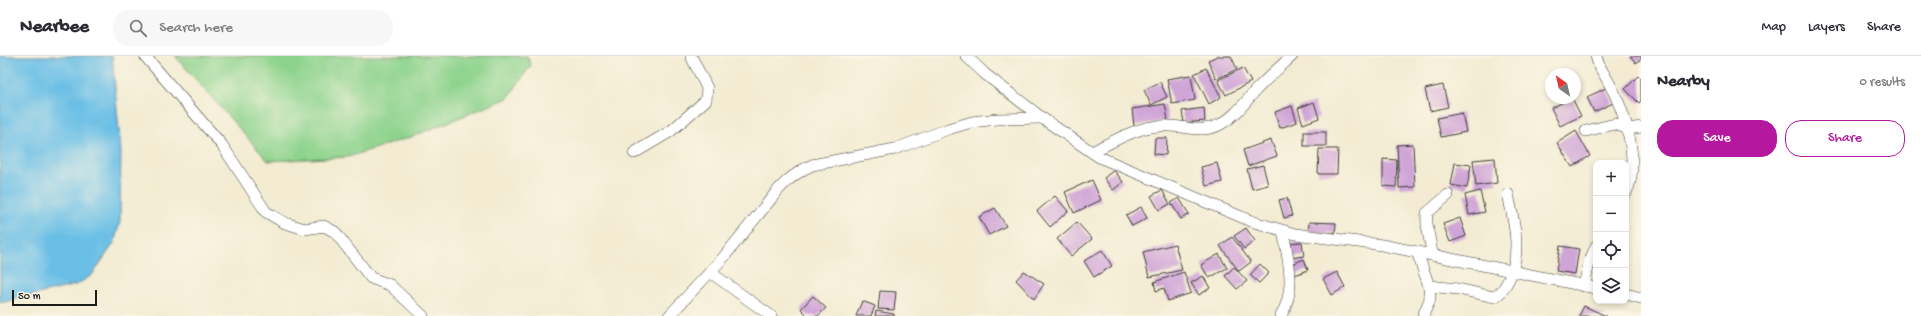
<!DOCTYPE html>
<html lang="en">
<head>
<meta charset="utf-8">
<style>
	body { margin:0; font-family:"Gochi Hand",sans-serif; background:#f7f7f7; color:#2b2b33 }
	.controls { position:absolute; right:12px; bottom:12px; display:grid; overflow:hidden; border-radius:8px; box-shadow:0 2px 6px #0003 }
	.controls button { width:36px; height:36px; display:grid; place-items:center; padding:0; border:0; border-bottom:1px solid #e1e1e2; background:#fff; color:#2b2b33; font:20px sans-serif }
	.compass { position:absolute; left:1545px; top:12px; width:36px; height:36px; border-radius:50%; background:#fff; box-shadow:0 2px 6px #0003; rotate:326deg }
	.scale { position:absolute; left:12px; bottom:10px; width:85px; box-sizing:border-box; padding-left:4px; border:2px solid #1c1c1c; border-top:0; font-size:11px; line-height:14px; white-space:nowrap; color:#1c1c1c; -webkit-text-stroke:3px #fcf5e5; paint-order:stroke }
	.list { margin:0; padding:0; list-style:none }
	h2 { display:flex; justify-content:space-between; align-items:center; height:52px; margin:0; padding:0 16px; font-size:17px }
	h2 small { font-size:13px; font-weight:400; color:#7c7c81 }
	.actions { display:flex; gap:8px; padding:12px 16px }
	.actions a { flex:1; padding:9px 0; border:1px solid #b5179e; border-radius:16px; text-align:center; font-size:14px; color:#b5179e }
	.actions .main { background:#b5179e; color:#fff }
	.icon { flex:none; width:22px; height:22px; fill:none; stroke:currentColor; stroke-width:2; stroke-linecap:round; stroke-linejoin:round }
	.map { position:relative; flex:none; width:1641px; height:260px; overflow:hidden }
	header { display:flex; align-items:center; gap:24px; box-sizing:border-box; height:56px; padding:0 20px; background:#fff; border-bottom:1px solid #e1e1e2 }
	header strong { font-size:19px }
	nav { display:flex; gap:22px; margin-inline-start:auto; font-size:14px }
	.search { width:280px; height:36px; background:#f7f7f7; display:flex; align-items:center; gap:10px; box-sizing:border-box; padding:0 14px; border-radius:16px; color:#7c7c81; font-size:15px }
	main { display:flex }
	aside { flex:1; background:#fff }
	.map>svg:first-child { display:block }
	.green { fill:#8dd38d; stroke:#547854 }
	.water { fill:#6abfe6; stroke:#436e81 }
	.building { fill:#cfa4d7 }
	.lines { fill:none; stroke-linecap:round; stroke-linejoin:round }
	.street-casing { stroke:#3c3b37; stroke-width:12 }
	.street { stroke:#fff; stroke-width:11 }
</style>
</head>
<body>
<header>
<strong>Nearbee</strong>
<div class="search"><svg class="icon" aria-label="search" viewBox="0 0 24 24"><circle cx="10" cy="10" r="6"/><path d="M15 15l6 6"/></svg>Search here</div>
<nav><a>Map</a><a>Layers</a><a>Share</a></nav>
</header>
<main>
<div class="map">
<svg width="1641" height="260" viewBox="0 0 1641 260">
	<rect width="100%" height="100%" fill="#fcf5e5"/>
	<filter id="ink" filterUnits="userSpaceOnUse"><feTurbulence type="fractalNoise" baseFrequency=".025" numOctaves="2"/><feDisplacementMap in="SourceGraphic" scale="8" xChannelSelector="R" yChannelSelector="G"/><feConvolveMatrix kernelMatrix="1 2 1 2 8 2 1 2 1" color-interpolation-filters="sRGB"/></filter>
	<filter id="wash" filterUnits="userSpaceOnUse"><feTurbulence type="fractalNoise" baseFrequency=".012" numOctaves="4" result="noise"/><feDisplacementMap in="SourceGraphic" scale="16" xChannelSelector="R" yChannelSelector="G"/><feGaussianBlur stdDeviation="0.9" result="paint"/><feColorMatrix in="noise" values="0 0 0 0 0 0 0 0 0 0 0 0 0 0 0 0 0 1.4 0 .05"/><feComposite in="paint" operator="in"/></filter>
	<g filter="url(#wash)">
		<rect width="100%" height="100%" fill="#f3ecd3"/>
		<!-- green -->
		<polygon class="green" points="175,0 527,0 531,9 508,42 411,81 348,101 268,105"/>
		<!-- water -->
		<polygon class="water" points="0,0 112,0 121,95 120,166 114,187 92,219 76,229 0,247"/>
		<g id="blocks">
			<!-- building -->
			<g class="building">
				<polygon points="1218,0 1231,0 1237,13 1216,23 1208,4"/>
				<polygon points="1630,0 1641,0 1641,3 1636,7"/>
				<polygon points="1206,12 1221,41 1209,48 1194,18"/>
				<polygon points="1243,12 1251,26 1226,39 1218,24"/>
				<polygon points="1191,19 1195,44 1172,48 1167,23"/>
				<polygon points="1638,20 1641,23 1641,45 1639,47 1625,33"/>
				<polygon points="1160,26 1167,41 1151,49 1144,34"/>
				<polygon points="1443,29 1448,51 1430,55 1425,33"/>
				<polygon points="1606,32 1613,47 1594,56 1587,41"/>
				<polygon points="1572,42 1581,60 1560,70 1551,52"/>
				<polygon points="1314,46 1319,62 1303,68 1298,52"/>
				<polygon points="1165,48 1168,64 1134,70 1132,53"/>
				<polygon points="1292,50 1297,66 1280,72 1275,56"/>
				<polygon points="1204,52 1205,65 1184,67 1182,55"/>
				<polygon points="1462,57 1466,76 1441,81 1437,62"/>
				<polygon points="1576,75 1590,100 1572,111 1557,87"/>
				<rect x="1304" y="76" width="22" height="14"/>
				<polygon points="1155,82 1167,82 1166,99 1154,98"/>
				<polygon points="1271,84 1277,100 1248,110 1243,94"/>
				<polygon points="1413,88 1415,131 1399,132 1397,89"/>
				<polygon points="1319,93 1338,93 1337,118 1318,118"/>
				<polygon points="1495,102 1497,127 1476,130 1473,104"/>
				<polygon points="1383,103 1397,104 1396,131 1383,130"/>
				<polygon points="1217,107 1222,126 1206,130 1201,111"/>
				<polygon points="1455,107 1471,109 1467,132 1451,129"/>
				<polygon points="1263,109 1268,129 1252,133 1247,113"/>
				<polygon points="1114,114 1123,126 1113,134 1104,122"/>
				<polygon points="1092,124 1101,144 1074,157 1065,136"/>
				<polygon points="1162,134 1170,148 1159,154 1151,140"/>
				<polygon points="1480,135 1485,156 1469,159 1465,139"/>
				<polygon points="1055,140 1068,155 1050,171 1037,155"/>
				<polygon points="1179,142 1189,158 1181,163 1171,147"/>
				<polygon points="1287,142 1292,160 1284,162 1279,144"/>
				<polygon points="1141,151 1147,162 1132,170 1126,159"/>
				<polygon points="995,152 1006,170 989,179 979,161"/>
				<polygon points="1460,162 1466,180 1450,186 1443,168"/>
				<polygon points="1077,166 1092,183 1071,200 1057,183"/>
				<polygon points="1309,166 1336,167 1335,177 1308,177"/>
				<polygon points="1246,172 1255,185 1244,193 1234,180"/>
				<polygon points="1232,181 1251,206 1239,215 1220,190"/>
				<polygon points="1302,186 1304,200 1290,202 1288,187"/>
				<polygon points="1175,188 1182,214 1149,221 1143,196"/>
				<polygon points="1560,190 1579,193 1575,218 1556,215"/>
				<polygon points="1102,194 1112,210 1094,221 1084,205"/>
				<polygon points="1219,198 1227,212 1209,222 1201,209"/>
				<polygon points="1304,203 1308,214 1295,219 1290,209"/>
				<polygon points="1260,208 1269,217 1259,227 1250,219"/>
				<polygon points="1234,211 1247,225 1237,233 1225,220"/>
				<polygon points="1024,215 1044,228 1034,243 1016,224"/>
				<polygon points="1184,216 1191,237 1168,245 1164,232 1156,235 1154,226"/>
				<polygon points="1337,216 1345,231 1332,239 1323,223"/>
				<polygon points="1203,220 1210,232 1199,239 1191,227"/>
				<polygon points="880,235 896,236 894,254 878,253"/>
				<polygon points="813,240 826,252 818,260 808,260 801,253"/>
				<polygon points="862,245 875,250 871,260 856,260"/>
				<polygon points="1584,250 1606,260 1579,260"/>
				<polygon points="876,255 894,258 894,260 875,260"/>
			</g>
		</g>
	</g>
	<g filter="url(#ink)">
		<use href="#blocks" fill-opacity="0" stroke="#3c3b37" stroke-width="1"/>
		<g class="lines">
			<defs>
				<g id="street">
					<polyline points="145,0 222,89 266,156 285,167 305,173 324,170 335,176 371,222 390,229 423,260"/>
					<polyline points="966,0 985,18 1042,62 1099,101 1251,165 1295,178 1382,189 1596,232"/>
					<path d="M1596,0c2,10 7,16 12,25 17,30 33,80 18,112"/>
					<polyline points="1586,75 1615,68 1629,73 1641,71"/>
					<path d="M1092,96c22,-11 44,-25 69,-26 20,-2 41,9 60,-2 15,-8 24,-22 35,-34 11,-12 24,-23 36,-34"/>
					<polyline points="634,97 671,75 706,44 707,32 691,0"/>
					<polyline points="1417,196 1429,230 1430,243 1423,260"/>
					<path d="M1432,199c-1,-15 -7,-28 -5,-42l21,-18"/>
					<polyline points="710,216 771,260"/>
					<path d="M1429,230l29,3 36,8c8,-4 10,-9 15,-18 13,-28 5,-57 -1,-85"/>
					<polyline points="1584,230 1589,207 1596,190"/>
					<polyline points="1626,238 1641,242"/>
					<path d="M669,260l54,-58 56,-69c10,-11 20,-18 33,-24l83,-16 53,-20 24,-7 25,-3 45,-1"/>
					<path d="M1281,260c16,-29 7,-55 2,-85"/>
				</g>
			</defs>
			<!-- street casing -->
			<use href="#street" class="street-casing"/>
			<!-- street -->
			<use href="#street" class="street"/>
		</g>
	</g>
</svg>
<div class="controls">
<button>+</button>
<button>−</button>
<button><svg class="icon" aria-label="locate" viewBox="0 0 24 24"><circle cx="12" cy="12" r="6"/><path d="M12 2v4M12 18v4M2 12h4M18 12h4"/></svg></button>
<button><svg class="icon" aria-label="layers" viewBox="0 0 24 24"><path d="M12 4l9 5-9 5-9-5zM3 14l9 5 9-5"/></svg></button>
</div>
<svg class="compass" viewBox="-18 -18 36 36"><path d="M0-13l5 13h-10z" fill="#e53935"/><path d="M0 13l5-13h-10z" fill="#7c7c81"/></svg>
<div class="scale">50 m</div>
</div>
<aside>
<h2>Nearby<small>0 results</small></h2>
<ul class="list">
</ul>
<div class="actions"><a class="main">Save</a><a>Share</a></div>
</aside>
</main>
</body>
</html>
